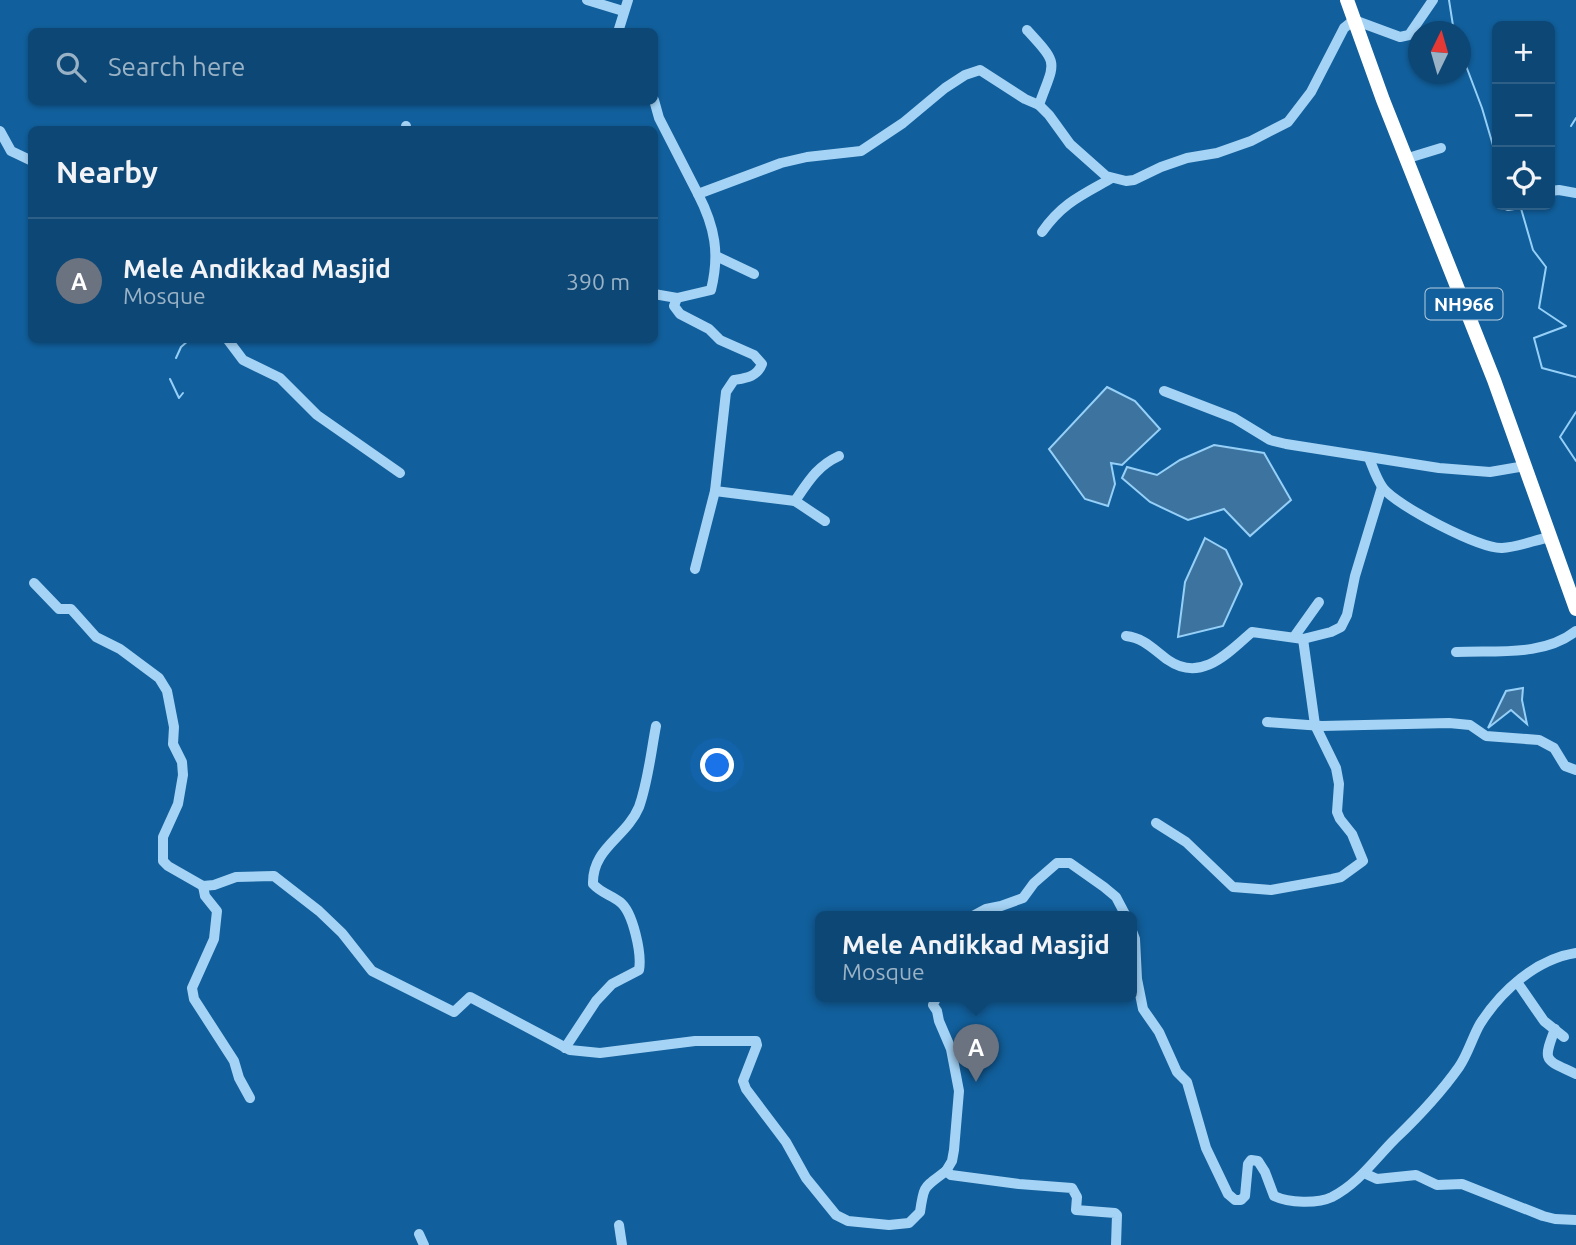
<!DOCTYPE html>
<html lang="en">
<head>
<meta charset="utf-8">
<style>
	body { margin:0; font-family:Ubuntu,sans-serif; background:#1b517d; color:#f1f3f6 }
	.controls { position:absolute; right:21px; top:21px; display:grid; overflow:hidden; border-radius:10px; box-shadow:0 2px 5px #0004 }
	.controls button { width:63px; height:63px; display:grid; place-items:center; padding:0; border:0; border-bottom:2px solid #2d5f87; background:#0d4775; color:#f1f3f6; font:35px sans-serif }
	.compass { position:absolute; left:1408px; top:21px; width:63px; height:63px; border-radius:50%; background:#0d4775; box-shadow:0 2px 5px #0004; rotate:5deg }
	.you { position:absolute; left:718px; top:766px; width:24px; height:24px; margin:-18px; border:5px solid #fff; border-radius:50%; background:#1a73e8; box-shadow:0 0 0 10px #1a73e833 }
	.badge { display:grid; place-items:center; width:46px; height:46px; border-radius:50%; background:#ffc068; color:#fff; font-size:23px; font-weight:700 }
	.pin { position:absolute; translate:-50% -58px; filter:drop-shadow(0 2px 4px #0008) }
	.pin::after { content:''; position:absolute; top:37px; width:24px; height:21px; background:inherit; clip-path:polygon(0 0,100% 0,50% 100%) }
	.popup { position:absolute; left:815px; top:911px; width:322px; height:91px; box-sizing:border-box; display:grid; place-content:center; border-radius:10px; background:#0d4775; filter:drop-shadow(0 2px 5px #0005); font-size:23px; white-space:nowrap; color:#9ab2c5 }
	.popup b { font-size:26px; color:#f1f3f6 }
	.popup::after { content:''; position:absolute; left:50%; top:100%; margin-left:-14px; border:14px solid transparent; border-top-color:#0d4775 }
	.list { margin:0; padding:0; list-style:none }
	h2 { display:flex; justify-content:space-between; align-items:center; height:91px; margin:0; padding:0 28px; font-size:30px }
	h2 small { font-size:23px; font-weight:400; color:#9ab2c5 }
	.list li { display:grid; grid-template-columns:46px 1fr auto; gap:21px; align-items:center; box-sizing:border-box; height:126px; padding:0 28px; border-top:2px solid #2d5f87 }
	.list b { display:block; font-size:26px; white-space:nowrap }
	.list p { margin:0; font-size:23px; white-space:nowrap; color:#9ab2c5 }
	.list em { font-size:23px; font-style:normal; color:#9ab2c5 }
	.icon { flex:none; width:38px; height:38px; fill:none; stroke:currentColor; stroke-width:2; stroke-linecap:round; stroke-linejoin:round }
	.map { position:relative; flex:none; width:1576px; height:1245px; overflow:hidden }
	.search { position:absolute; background:#0d4775; box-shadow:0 2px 5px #0004; left:28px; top:28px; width:630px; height:77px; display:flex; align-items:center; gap:18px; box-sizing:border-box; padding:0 24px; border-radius:10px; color:#9ab2c5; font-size:26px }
	.panel { position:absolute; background:#0d4775; box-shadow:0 2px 5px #0004; left:28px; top:126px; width:630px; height:217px; border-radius:10px }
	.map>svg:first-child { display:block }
	.water { fill:#3c749f; stroke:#96d0f8; stroke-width:2 }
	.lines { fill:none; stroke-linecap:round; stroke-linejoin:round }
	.stream { stroke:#96d0f8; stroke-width:2 }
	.minor { stroke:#a5d3f5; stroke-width:10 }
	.highway { stroke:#fff; stroke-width:14 }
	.labels { text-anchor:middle; stroke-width:5; stroke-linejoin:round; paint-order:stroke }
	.shield { fill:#115f9c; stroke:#b8cfe1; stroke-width:2 }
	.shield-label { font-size:19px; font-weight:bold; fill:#fff }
</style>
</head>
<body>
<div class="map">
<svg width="1576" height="1245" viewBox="0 0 1576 1245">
	<rect width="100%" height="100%" fill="#115f9c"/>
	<!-- water -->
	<g class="water">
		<polygon points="1107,387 1135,401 1160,429 1122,465 1111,463 1115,484 1108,506 1085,499 1049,449"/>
		<polygon points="1214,445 1264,453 1291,500 1250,536 1224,509 1188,520 1150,502 1122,478 1127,467 1157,475 1180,460"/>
		<polygon points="1205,538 1226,550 1242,584 1223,626 1178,637 1185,582"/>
		<polygon points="1523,688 1522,700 1527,724 1511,710 1488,728 1506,691"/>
	</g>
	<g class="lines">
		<!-- stream -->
		<g class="stream">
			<polyline points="1449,0 1454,32"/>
			<polyline points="1460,50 1482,108 1497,159"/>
			<polyline points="1571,126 1576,118"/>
			<polyline points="1520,205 1533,250 1546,267 1539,308 1566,326 1534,338 1542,368 1576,377"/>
			<polyline points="176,358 181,347 189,340"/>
			<polyline points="170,379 179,398 183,393"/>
			<polyline points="1576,412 1560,437 1576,461"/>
		</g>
		<!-- minor -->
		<g class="minor">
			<polyline points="587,0 623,11"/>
			<path d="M1027,30c33,36 28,30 12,75"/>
			<polyline points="618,32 628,0"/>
			<polyline points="654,100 659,118 698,194"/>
			<polyline points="406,130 406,126"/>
			<polyline points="0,131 11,151 32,161"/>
			<polyline points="1405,159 1441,148"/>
			<polyline points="1550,191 1559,190 1576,193"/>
			<polyline points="1508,206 1514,205"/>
			<path d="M1042,232c20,-29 40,-37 70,-54"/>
			<polyline points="716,256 754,274"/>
			<path d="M654,294l23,4 34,-8c9,-36 4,-63 -13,-96l83,-31 26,-6 54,-6 42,-28 42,-35 20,-13 15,-5 45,29 14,6 10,10 21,29 36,32 20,5 8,-1 27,-13 26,-9 30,-5 34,-12 37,-19 23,-30 33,-64 10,-8 46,17 9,-2 24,-35"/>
			<path d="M677,298l-3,8 6,8 29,15 11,11 34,15 8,9c-5,13 -16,14 -28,16l-8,12 -11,99 80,10 30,20"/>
			<polyline points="228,340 243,360 280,378 317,415 400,473"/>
			<polyline points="1164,391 1234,418 1270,440 1286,444 1439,468 1490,472 1525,466"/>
			<path d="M1369,458c4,10 8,22 14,30 14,18 97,61 119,60 16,-1 33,-8 48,-11"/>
			<path d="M795,501c13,-19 22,-35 44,-45"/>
			<polyline points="695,569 715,491"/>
			<path d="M34,583l25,26h12l25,28 24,12 39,29 8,13 7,36 -1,17 9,18 1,13 -5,29 -15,33v24l5,5 35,20 11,-1 22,-8 38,-1 45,35 23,22 30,38 82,41 16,-15 100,53 30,3 95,-12h61l1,4 -14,36 3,8 40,53 20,36 30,37 12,6 41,4 20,-2 11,-11c4,-28 4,-24 26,-41"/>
			<path d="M1126,636c18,2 27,13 42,24 33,23 60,-7 84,-28l51,7 28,-7 10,-5 6,-12 8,-39 27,-89"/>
			<polyline points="1294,637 1319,602"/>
			<path d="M1456,652c40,-2 87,5 120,-21"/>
			<polyline points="1267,722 1322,726 1449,723 1470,725 1486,736 1539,740 1554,748 1565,766 1576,770"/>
			<polyline points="1156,823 1186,842 1233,887 1271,890 1332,879 1341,877 1363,861 1352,834 1340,819 1337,812 1339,784 1336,768 1315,725 1303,639"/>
			<polyline points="203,886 205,896 217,911 214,939 192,988 194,999 234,1061 239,1078 250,1098"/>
			<polyline points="973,916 986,909 1001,906 1023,898 1034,883 1057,863 1070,863 1104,887 1116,897 1126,916"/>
			<path d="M1132,931l3,8 2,40 6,30 16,23 18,40 10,10 19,66 22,46 7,6h6l4,-4 3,-32 3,-4 7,1 7,11 9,24c15,7 43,8 58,1 26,-13 43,-38 63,-58 23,-22 45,-45 64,-72 9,-13 13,-29 21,-43 21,-33 56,-65 96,-71"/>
			<polyline points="1517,982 1544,1021 1564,1037"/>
			<polyline points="937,996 933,1005 937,1011 939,1021 951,1049 959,1091 954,1150 952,1161 946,1171 951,1175 1019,1184 1072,1188 1077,1197 1076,1210 1115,1213 1117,1215 1116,1245"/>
			<path d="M1555,1029c-13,34 -10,30 21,45"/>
			<path d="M565,1048l31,-47 16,-17 27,-14c3,-16 -6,-58 -19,-68 -9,-7 -19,-9 -27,-18 -1,-36 33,-46 46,-77 9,-25 12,-55 17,-81"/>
			<polyline points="1364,1173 1377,1179 1416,1175 1437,1185 1462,1184 1543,1216 1555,1219 1576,1220"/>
			<polyline points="619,1225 622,1245"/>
			<polyline points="419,1234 424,1245"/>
		</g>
		<!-- highway -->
		<polyline class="highway" points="1347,0 1383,100 1494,380 1576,609"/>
	</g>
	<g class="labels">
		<!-- shield labels -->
		<rect class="shield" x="1425.5" y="288.5" width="77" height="31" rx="5"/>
		<g class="shield-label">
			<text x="1464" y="311">NH966</text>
		</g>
	</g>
</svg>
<div class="controls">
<button>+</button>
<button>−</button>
<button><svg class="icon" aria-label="locate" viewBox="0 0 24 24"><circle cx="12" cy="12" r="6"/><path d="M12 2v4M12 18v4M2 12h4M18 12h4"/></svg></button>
</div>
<svg class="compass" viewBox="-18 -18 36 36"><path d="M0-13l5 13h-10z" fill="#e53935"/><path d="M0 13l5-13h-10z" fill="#9ab2c5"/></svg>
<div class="you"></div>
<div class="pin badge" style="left:976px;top:1082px;background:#6b7280">A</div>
<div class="popup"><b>Mele Andikkad Masjid</b>Mosque</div>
<div class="search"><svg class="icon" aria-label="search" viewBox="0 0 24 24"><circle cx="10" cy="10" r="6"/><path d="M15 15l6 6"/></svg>Search here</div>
<section class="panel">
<h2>Nearby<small></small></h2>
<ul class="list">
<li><span class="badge" style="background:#6b7280">A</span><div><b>Mele Andikkad Masjid</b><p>Mosque</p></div><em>390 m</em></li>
</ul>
</section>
</div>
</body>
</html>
